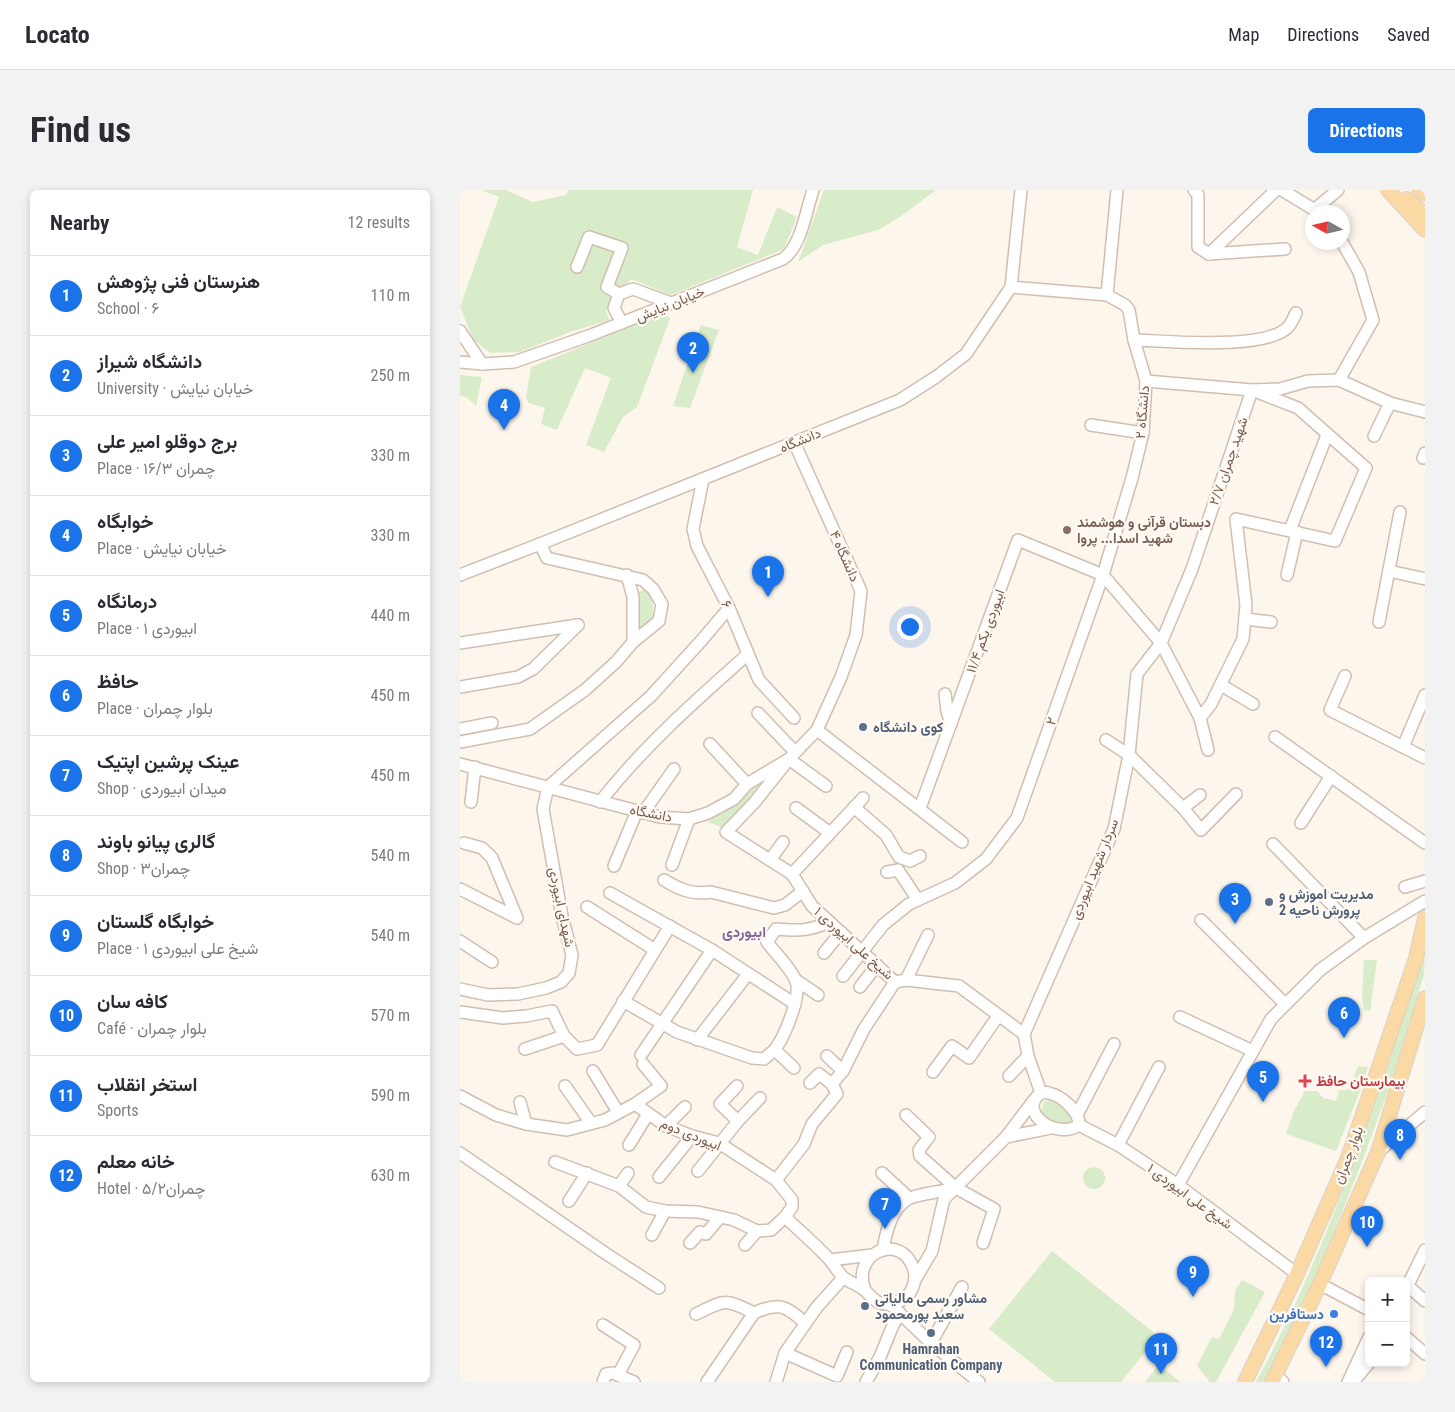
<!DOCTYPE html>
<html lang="en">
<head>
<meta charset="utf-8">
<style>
	body { margin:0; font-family:"Roboto Condensed",Vazirmatn,sans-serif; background:#f2f2f3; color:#2b2b33 }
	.controls { position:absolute; right:15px; bottom:15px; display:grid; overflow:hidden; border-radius:8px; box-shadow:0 2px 8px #0003 }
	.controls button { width:45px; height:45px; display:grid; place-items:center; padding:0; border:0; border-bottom:1px solid #e1e1e2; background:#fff; color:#2b2b33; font:25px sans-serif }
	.compass { position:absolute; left:845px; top:15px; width:45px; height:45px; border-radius:50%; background:#fff; box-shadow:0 2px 8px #0003; rotate:278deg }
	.you { position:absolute; left:449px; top:436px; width:18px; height:18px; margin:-12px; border:4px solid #fff; border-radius:50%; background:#1a73e8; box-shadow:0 0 0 8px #1a73e833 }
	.badge { display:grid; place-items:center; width:32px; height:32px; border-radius:50%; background:#1a73e8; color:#fff; font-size:16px; font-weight:700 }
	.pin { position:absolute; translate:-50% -41px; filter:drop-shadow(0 1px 2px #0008) }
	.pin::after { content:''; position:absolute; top:26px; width:18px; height:15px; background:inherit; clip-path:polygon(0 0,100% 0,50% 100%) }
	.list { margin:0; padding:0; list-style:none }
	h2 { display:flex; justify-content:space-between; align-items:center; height:65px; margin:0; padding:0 20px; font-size:21px }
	h2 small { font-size:16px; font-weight:400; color:#7c7c81 }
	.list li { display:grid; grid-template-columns:32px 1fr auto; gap:15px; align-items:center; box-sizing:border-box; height:80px; padding:0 20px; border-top:1px solid #e1e1e2 }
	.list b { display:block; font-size:19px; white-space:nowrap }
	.list p { margin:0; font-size:16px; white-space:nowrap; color:#7c7c81 }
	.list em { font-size:16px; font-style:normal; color:#7c7c81 }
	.map { position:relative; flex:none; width:965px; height:1192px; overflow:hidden; border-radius:8px }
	header { display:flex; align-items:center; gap:30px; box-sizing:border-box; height:70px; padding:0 25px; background:#fff; border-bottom:1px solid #e1e1e2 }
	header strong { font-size:24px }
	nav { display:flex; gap:28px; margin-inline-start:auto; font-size:18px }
	.intro { display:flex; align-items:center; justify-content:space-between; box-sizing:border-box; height:120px; padding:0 30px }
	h1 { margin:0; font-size:35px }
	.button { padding:12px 22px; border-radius:8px; background:#1a73e8; color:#fff; font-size:18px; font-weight:700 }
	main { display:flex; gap:30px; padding:0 30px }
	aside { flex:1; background:#fff; border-radius:8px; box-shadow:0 2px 8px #0003 }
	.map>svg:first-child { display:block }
	.green { fill:#d8ecc9 }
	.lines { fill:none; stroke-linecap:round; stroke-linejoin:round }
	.minor-casing { stroke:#d1beb0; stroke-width:14 }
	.major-casing { stroke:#dad1cd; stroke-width:16 }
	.minor { stroke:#fff; stroke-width:11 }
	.major { stroke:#fbd9a5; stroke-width:14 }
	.education-dot { fill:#8d6e63; stroke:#fffaf3; stroke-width:2 }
	.service-dot { fill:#5c6f8a; stroke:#fffaf3; stroke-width:2 }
	.health-dot { fill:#e0444e; stroke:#fffaf3; stroke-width:2 }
	.shop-dot { fill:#3f7fe0; stroke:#fffaf3; stroke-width:2 }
	.labels { text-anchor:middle; stroke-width:4.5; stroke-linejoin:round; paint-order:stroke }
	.street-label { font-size:14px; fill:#7a5c4d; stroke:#fffaf3 }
	.education-label { font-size:14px; font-weight:bold; fill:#785e54; stroke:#fffaf3; text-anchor:start }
	.service-label { font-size:14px; font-weight:bold; fill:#4e5e75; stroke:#fffaf3; text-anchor:start }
	.health-label { font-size:14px; font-weight:bold; fill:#be3a42; stroke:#fffaf3; text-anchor:start }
	.shop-label { font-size:14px; font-weight:bold; fill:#366cbe; stroke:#fffaf3; text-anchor:end }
	.neighbourhood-label { font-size:15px; font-weight:bold; fill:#846695; stroke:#fffaf3 }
</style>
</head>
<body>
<header>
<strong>Locato</strong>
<nav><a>Map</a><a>Directions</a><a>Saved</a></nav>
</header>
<div class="intro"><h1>Find us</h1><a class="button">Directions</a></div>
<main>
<aside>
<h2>Nearby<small>12 results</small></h2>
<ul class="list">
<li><span class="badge">1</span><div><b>هنرستان فنی پژوهش</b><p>School · ۶</p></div><em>110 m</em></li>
<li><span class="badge">2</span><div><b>دانشگاه شیراز</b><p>University · خیابان نیایش</p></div><em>250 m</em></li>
<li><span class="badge">3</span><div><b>برج دوقلو امیر علی</b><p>Place · ۱۶/۳ چمران</p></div><em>330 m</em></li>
<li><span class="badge">4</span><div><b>خوابگاه</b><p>Place · خیابان نیایش</p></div><em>330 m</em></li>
<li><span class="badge">5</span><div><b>درمانگاه</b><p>Place · ۱ ابیوردی</p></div><em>440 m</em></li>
<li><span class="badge">6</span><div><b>حافظ</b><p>Place · بلوار چمران</p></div><em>450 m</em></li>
<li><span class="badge">7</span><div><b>عینک پرشین اپتیک</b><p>Shop · میدان ابیوردی</p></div><em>450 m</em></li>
<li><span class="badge">8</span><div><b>گالری پیانو باوند</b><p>Shop · چمران۳</p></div><em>540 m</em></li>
<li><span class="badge">9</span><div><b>خوابگاه گلستان</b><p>Place · شیخ علی ابیوردی ۱</p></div><em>540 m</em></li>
<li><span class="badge">10</span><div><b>کافه سان</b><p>Café · بلوار چمران</p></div><em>570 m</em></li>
<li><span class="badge">11</span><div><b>استخر انقلاب</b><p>Sports</p></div><em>590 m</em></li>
<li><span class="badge">12</span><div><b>خانه معلم</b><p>Hotel · چمران۵/۲</p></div><em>630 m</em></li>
</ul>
</aside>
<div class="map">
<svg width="965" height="1192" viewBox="0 0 965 1192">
	<rect width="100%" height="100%" fill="#fdf6ec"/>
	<!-- green -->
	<g class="green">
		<polygon points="21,0 46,0 73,12 106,5 108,0 293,0 277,57 298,65 317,17 337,27 324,59 211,105 171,89 146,120 149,130 110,142 60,162 30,163 13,149 0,117 39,7"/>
		<polygon points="364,0 476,0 440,27 418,40 363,55 338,72"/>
		<polygon points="205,123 210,129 177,217 163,227 144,262 126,255 151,188 125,178 97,240 81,234 85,218 69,213 66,208 71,177"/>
		<polygon points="241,135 259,140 230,218 213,216"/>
		<polygon points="0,185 22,187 16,216 7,207 0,206"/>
		<path d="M184,400l7,5c3,17 6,25 -12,33l-2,-6v-30z"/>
		<polygon points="311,584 298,603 264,638 247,632 276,613"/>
		<path d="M965,759l-1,26 -35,113 -27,74 -40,100 -40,86 -18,34h-8c74,-137 122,-285 169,-433z"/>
		<polygon points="904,770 917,770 910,821 904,820 902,807"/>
		<polygon points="898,876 908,877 899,904 876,961 826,944 834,921 845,901 857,901 863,908 876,911 879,900 888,900"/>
		<path d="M591,910l23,18 -2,6 -13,1 -16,-9c-2,-6 -2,-9 2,-15z"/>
		<circle cx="634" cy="988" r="11"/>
		<polygon points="592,1061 698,1146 661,1192 595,1192 529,1139"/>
		<polygon points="782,1090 805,1102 756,1192 750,1192 737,1176 752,1147 759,1149 774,1119 775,1101"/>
		<polygon points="699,1175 720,1192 685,1192"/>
	</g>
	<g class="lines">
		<defs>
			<g id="minor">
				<polyline points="734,0 738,5 738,57 749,64"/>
				<polyline points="822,0 858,22"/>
				<polyline points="855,19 878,0"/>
				<polyline points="749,64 816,0"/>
				<polyline points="749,64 825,59"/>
				<polyline points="117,77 129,47 162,58 147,97 159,104"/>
				<polyline points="647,105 657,0"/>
				<polyline points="162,133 154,118 159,104 173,99 211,113"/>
				<polyline points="0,141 22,174"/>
				<path d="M674,150c32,1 134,11 155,-14 3,-4 5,-9 7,-13"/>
				<path d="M0,172l22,2 32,-2 77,-27 192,-76c18,-12 23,-48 30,-69"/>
				<polyline points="879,190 913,130 899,82 882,52"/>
				<polyline points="686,191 792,200 820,199 848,191 879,190 930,213 965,222"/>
				<polyline points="631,235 683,243"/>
				<polyline points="914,246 930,213"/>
				<polyline points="963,268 965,263"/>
				<polyline points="243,289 233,339 237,356 269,418 299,490 334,528"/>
				<polyline points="830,340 867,245"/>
				<polyline points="929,381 965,389"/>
				<polyline points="0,385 80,354 440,210 476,187 506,164 551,97 561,0"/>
				<polyline points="167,385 173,407 173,452"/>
				<polyline points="827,385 837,342"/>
				<polyline points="785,429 811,432"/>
				<polyline points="919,432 940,322"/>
				<polyline points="0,453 118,435"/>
				<polyline points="885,486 870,520 965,568"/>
				<polyline points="761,495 793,514"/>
				<polyline points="0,497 58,487 73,479 118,435"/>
				<polyline points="485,504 487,521 491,534"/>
				<polyline points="298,523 335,562"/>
				<polyline points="740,528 748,560"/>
				<polyline points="0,539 32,533"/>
				<polyline points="357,540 502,652"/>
				<polyline points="815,547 965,653"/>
				<polyline points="646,550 669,565 723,618 741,640 776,604"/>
				<polyline points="0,552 70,539 125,500 156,472 173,452 199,431 202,414 193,399 183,390 87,368 80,354"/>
				<polyline points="250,554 287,594"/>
				<polyline points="943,557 965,505"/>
				<polyline points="0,574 200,627 229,629 248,623 274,609 287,594 329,569 357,540 381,487 396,445 401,401 334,252"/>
				<polyline points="366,596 329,569 294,613 266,642 332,684 352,716 435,792 446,790 499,796 564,844 568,866 581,903"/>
				<polyline points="11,612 15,577"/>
				<path d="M140,612c43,-55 95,-101 148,-148"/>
				<polyline points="394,617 426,645 439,667 450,671 460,666"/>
				<polyline points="336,618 370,643"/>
				<polyline points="460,618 558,350 643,385 701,453 740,528 751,514 783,449 786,415 776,329 875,351 906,278 838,218 792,200"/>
				<polyline points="723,618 740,605"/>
				<polyline points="183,623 214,579"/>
				<polyline points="841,633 871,586"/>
				<polyline points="813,654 904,748"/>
				<polyline points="310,670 323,652"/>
				<polyline points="212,675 229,629"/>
				<polyline points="154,676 177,621"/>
				<polyline points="427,682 438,680 458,710"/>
				<polyline points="332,684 403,608"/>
				<path d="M204,690c16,10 29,15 47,12l63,16 11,-3 18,-14"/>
				<polyline points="945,697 965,691"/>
				<polyline points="0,699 57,728 32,668 22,658 4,653"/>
				<polyline points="150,703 252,760 335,814"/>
				<polyline points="127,717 195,760"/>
				<polyline points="741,730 825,814"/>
				<polyline points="0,751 32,772"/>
				<polyline points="364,763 381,742"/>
				<polyline points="383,786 423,735 449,714 495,693 526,669 557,628 643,385 672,288 683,243 686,191 674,150 669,120 665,115 647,105 551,97"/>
				<polyline points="336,790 358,805"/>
				<polyline points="446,790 468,745"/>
				<polyline points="400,797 417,775"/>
				<polyline points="0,799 28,805 58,804 86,798 101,792 109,783 112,765 102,726 83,619 88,597 191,506 241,451 269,418"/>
				<path d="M163,811l54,31 75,26 12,1c4,-4 9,-7 12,-11 9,-13 27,-55 19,-69 -6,-13 -20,-26 -28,-37l9,-13c24,2 32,2 54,-7"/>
				<polyline points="0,822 43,828 66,826 92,821 104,846 117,859 137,855 210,736"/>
				<polyline points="720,827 793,861"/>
				<polyline points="564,844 654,639 669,565 677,484 701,453 732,379 792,200"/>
				<polyline points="237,850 288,784"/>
				<polyline points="65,859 104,846"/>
				<polyline points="315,860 334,878"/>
				<polyline points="181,865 252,760"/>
				<polyline points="367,866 383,881"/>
				<polyline points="133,881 158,922"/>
				<polyline points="473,882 492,856 509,868 538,826"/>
				<polyline points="549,886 568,866"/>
				<polyline points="372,894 383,881 404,839 435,792"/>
				<polyline points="105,896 131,933"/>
				<polyline points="277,896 260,914 278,931"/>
				<path d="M581,903c3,0 6,-1 8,0 13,3 31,19 30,32 -23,16 -63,-14 -38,-32z"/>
				<path d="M0,906l36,19 30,9 41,6 38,-10 30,-16 31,22 26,10 27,7 57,37 16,20v7l-7,10c15,14 30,27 44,42 5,6 9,13 14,18 5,5 14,7 20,12 6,4 9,11 17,14 13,4 27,-3 32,-14 4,-9 4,-18 -1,-26 -16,-30 -60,-7 -46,27"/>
				<polyline points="60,912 66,934"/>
				<polyline points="175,914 201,896 183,874"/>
				<polyline points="446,925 469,947 459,960 460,966 496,998 534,1019 523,1053"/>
				<polyline points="617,925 654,854"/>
				<polyline points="619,935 658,955 718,995 837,1084"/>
				<polyline points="206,936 225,917"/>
				<polyline points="546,947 591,938"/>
				<polyline points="169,955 188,924"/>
				<polyline points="658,955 699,877"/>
				<polyline points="918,962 965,922"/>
				<polyline points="0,963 145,1063 199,1098"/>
				<polyline points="95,972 159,996 186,1017 205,1021 238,1022 274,1030 297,1041 311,1040 325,1027"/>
				<polyline points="238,981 278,931 300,908"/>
				<polyline points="422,983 449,1008"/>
				<polyline points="199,987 232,946"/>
				<polyline points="316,990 344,954 352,934 377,904 372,894 359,884 350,893"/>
				<polyline points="718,995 811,829 860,780 904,748 965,711"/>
				<polyline points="159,996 168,983"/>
				<polyline points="109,1011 127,983"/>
				<polyline points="192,1045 205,1021"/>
				<polyline points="230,1053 240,1042 246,1044 260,1027"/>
				<polyline points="285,1055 297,1041"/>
				<path d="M423,1060c3,-18 8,-41 25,-51 9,-5 35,-8 46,-10"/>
				<polyline points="370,1070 412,1065"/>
				<polyline points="455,1090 472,1061 484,1009 546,947 574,910"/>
				<polyline points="860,1094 909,1120"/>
				<polyline points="948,1096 965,1111"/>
				<polyline points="946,1099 965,1060"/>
				<polyline points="430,1114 471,1153 519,1192"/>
				<path d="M236,1124c29,-14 28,-16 58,-1 24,-11 32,-8 51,10"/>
				<polyline points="143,1135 174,1155 158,1185"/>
				<polyline points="946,1147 965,1164"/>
				<polyline points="471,1153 502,1097"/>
				<polyline points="325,1163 377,1186 387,1162"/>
				<polyline points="816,1185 823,1192"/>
				<polyline points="143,1192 146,1184 153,1183 174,1192"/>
				<polyline points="247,1192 294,1123"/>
				<polyline points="316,1192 325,1163 357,1117 383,1088"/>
				<polyline points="406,1192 420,1167 433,1135 440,1123"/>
				<polyline points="888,1192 909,1147"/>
				<polyline points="893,1192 909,1173"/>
			</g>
			<g id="major">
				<polyline points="928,0 965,40"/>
				<polyline points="960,0 965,4"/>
				<polyline points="947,9 965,25"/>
				<polyline points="785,1192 837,1084 888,968 956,768 965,728"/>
				<polyline points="812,1192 860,1094 918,962 965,808"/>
			</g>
		</defs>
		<!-- minor casing -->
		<use href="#minor" class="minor-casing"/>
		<!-- major casing -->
		<use href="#major" class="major-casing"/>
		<!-- minor -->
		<use href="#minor" class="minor"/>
		<!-- major -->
		<use href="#major" class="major"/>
	</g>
	<!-- markers -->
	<circle class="education-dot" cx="607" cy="340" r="5"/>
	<g class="service-dot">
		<circle cx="403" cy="537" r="5"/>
		<circle cx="809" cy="712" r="5"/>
		<circle cx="405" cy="1116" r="5"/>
		<circle cx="471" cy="1143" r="5"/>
	</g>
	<path class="health-dot" d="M842.5 883.5h5v5h5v5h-5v5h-5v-5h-5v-5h5z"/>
	<circle class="shop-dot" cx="874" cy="1124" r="5"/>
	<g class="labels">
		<!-- street labels -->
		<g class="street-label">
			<text transform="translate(210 114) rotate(-22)" y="5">خیابان نیایش</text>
			<text transform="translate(682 222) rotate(-85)" y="5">۲ دانشگاه</text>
			<text transform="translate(340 250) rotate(-22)" y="5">دانشگاه</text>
			<text transform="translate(768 271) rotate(-71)" y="5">۲/۷ شهید چمران</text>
			<text transform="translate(385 366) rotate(66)" y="5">۴ دانشگاه</text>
			<text transform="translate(267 414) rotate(64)" y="5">۶</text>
			<text transform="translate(525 441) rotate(-70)" y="5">۱۱/۴ ابیوردی یکم</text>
			<text transform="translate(591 531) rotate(-70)" y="5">۲</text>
			<text transform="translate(191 623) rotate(11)" y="5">دانشگاه</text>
			<text transform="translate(634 679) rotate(-68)" y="5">سردار شهید ابیوردی</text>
			<text transform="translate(102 717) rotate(78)" y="5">شهدای ابیوردی</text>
			<text transform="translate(394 753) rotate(42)" y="5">شیخ علی ابیوردی ۱</text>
			<text transform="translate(231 944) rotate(22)" y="5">ابیوردی دوم</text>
			<text transform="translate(888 965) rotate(-69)" y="5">بلوار چمران</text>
			<text transform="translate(730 1006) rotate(36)" y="5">شیخ علی ابیوردی ۱</text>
		</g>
		<!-- education labels -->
		<g class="education-label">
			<text x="617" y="337">دبستان قرآنی و هوشمند<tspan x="617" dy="16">شهید اسدا... پروا</tspan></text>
		</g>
		<!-- service labels -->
		<g class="service-label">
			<text x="413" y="542">کوی دانشگاه</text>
			<text x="819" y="709">مدیریت اموزش و<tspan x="819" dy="16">پرورش ناحیه 2</tspan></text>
			<text x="415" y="1113">مشاور رسمی مالیاتی<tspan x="415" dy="16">سعید پورمحمود</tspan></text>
			<text x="471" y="1164" text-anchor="middle">Hamrahan<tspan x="471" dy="16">Communication Company</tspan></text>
		</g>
		<!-- health labels -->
		<g class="health-label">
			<text x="856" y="896">بیمارستان حافظ</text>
		</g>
		<!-- shop labels -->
		<g class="shop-label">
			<text x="864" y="1129">دستافرین</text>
		</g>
		<!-- neighbourhood labels -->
		<g class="neighbourhood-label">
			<text x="284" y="747">ابیوردی</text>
		</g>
	</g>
</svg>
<div class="controls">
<button>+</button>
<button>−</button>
</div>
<svg class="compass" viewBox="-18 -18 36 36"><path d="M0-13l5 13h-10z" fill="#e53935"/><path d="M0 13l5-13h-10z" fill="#7c7c81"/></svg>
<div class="you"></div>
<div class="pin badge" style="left:308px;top:407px">1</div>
<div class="pin badge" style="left:233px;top:183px">2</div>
<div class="pin badge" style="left:775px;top:734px">3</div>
<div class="pin badge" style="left:44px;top:240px">4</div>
<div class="pin badge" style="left:803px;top:912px">5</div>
<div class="pin badge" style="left:884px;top:848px">6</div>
<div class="pin badge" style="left:425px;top:1039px">7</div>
<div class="pin badge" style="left:940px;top:970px">8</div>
<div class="pin badge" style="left:733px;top:1107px">9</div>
<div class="pin badge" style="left:907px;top:1057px">10</div>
<div class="pin badge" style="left:701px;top:1184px">11</div>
<div class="pin badge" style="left:866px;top:1177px">12</div>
</div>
</main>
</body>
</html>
